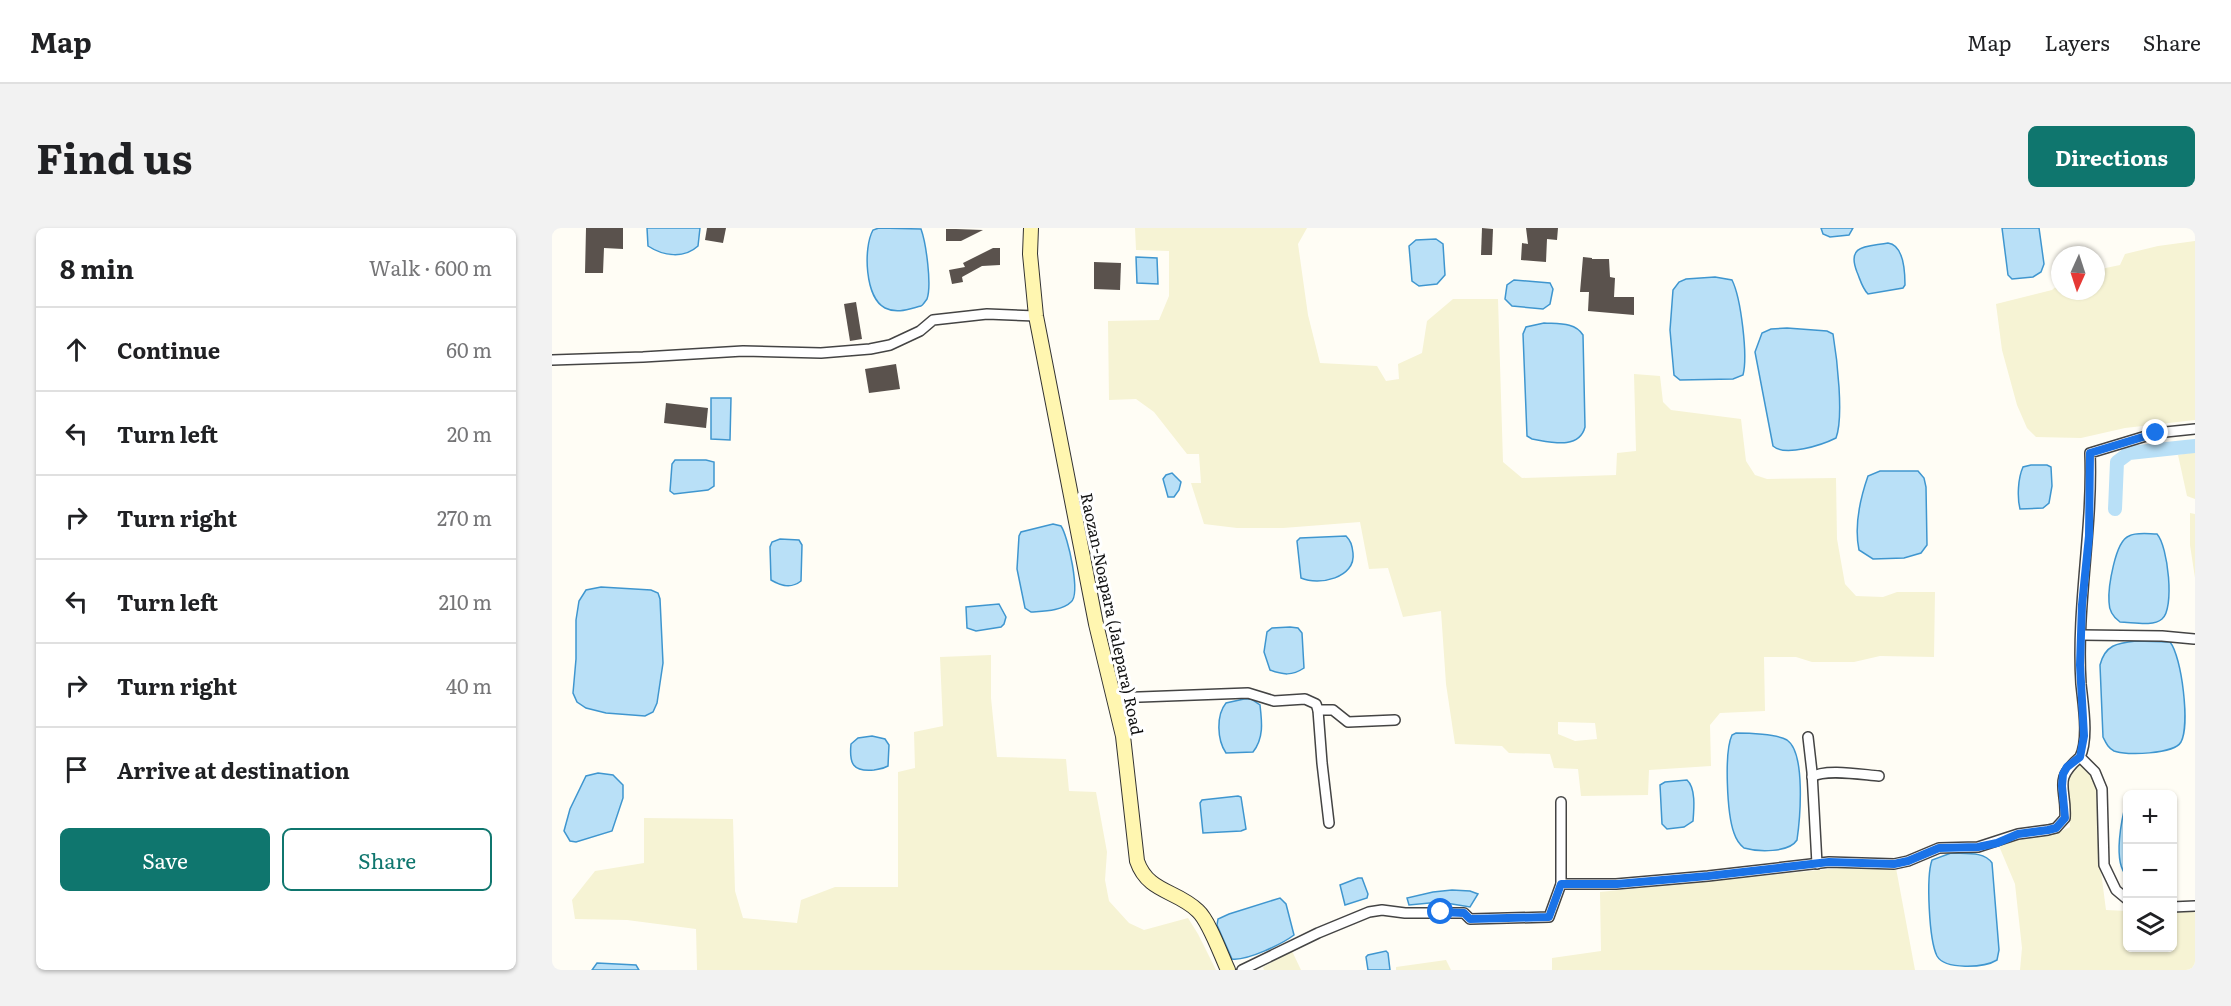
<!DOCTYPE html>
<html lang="en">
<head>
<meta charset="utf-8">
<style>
	body { margin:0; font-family:Literata,serif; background:#f2f2f2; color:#202124 }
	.controls { position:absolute; right:18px; bottom:18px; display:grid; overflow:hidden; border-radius:9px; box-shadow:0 2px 4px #0004 }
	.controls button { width:54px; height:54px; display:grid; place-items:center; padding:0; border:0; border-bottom:2px solid #e0e0e0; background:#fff; color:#202124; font:30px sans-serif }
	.compass { position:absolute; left:1499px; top:18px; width:54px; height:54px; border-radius:50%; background:#fff; box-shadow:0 2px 4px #0004; rotate:183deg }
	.stop { position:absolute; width:18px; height:18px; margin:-14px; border:4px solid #1a73e8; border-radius:50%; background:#fff }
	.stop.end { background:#1a73e8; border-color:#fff; box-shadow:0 2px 6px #0008 }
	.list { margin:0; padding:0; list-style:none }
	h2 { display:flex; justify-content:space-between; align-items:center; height:78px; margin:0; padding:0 24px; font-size:26px }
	h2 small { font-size:20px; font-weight:400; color:#757577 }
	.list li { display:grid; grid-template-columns:39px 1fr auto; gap:18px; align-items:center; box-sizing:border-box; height:84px; padding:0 24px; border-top:2px solid #e0e0e0 }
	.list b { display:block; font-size:22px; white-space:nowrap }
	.list em { font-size:20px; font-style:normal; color:#757577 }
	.actions { display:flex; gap:12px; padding:18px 24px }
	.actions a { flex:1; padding:14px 0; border:2px solid #0f766e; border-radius:9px; text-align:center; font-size:21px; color:#0f766e }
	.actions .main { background:#0f766e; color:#fff }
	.icon { flex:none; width:33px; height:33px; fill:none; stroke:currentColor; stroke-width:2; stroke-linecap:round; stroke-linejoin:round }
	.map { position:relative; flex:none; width:1643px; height:742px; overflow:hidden; border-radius:9px }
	header { display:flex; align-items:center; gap:36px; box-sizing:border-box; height:84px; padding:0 30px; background:#fff; border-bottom:2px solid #e0e0e0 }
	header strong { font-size:28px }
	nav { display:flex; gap:33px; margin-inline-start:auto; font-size:21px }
	.intro { display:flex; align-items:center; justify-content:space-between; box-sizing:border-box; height:144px; padding:0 36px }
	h1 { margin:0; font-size:42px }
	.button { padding:15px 27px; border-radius:9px; background:#0f766e; color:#fff; font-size:21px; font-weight:700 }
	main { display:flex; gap:36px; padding:0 36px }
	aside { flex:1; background:#fff; border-radius:9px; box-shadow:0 2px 4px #0004 }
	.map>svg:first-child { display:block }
	.farmland { fill:#f6f3d4; fill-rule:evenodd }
	.water { fill:#b9e0f7; stroke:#3f96cf; stroke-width:1.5 }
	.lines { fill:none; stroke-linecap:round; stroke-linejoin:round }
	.canal { stroke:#b9e0f7; stroke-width:14 }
	.building { fill:#5a524d }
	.street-casing { stroke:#444; stroke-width:12 }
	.secondary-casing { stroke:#333; stroke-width:16 }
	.street { stroke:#fff; stroke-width:9 }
	.secondary { stroke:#fff6b0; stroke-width:14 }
	.route { stroke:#1a73e8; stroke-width:8 }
	.labels { text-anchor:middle; stroke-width:6; stroke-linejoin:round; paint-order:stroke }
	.street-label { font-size:16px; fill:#111; stroke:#fff }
</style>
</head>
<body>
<header>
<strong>Map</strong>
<nav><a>Map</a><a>Layers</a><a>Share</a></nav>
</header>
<div class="intro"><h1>Find us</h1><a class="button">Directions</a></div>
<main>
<aside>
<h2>8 min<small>Walk · 600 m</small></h2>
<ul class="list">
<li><svg class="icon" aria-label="ahead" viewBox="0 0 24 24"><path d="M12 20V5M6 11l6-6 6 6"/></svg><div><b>Continue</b></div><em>60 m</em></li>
<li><svg class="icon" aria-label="left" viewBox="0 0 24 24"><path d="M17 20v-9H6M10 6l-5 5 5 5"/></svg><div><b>Turn left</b></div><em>20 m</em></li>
<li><svg class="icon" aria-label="right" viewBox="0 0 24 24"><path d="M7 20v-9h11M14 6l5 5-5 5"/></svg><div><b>Turn right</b></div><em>270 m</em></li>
<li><svg class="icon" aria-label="left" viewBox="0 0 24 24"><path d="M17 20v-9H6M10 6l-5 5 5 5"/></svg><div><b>Turn left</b></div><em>210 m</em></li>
<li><svg class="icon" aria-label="right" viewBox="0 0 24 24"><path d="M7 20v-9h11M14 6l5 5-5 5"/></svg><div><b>Turn right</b></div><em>40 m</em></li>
<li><svg class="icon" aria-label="arrive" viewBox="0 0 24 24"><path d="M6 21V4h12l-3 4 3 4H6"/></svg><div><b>Arrive at destination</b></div></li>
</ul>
<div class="actions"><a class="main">Save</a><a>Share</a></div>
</aside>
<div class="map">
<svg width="1643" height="742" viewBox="0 0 1643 742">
	<rect width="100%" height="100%" fill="#fffdf5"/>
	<!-- farmland -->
	<g class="farmland">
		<path d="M583,0h172l-9,16 10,71 12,48 57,3 9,15 13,-2 -1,-15 24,-11 5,-32 26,-22h45l5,163 19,16 94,-3 1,-22 19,-2 -2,-77 26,2 3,26 8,8 70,9 5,42 9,14 12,4 69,-1 1,61 8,45 11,12 27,1 14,-5h38l-1,65 -54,-1 -26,6h-42l-16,-5h-32l1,54 -45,2 -10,12 1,41 -62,4 -1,25 -67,1 -3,-27 -24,-1 -4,-14 -41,-1 -7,-7 -47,-2 -9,-60 -5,-73 -38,6 -15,-49 -19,1 -9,-47 -77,6h-46l-33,-4 -13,-41h10l-2,-29h-12l-33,-42 -18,-13 -27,1 -1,-79 51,-1 10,-24v-45l-33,-1zM1006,494l37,1 2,16 -22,2 -17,-7z"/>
		<polygon points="1643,13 1643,192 1573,200 1529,210 1484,209 1475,200 1465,177 1450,122 1444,76 1500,62 1508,55 1508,63 1544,63 1544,42 1568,37 1573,26 1606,18"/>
		<polygon points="1643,224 1643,271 1635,268 1626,227"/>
		<polygon points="1638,285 1643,286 1643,350 1638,317"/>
		<polygon points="439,427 439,470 445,529 514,531 517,563 544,564 555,624 553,652 557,673 577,695 592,702 636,690 646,706 664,742 145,742 144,701 75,692 23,691 20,672 43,643 92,635 92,590 181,591 183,663 191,690 245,695 249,672 283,659 346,659 346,544 363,540 362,504 391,498 388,429"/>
		<polygon points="1523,536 1532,537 1538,544 1544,558 1548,636 1554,682 1575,683 1576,720 1620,720 1621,682 1643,681 1643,742 1468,742 1470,720 1463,656 1447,618 1466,612 1505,605 1518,599 1515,543"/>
		<polygon points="1297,639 1344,640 1363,742 1000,742 1000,730 1049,723 1048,664"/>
		<polygon points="740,723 749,742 712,742 711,739"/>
		<polygon points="894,732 899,742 844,742 844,739"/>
	</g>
	<!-- water -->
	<g class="water">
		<path d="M95,0h53l-2,18c-14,13 -35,10 -50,0z"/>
		<path d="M327,0l42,1c5,14 11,56 6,70 0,0 -5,7 -6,7 -12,3 -24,8 -36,2 -20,-10 -22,-60 -12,-78z"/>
		<polygon points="1269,0 1301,0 1297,7 1278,9 1271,6"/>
		<polygon points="1450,0 1487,0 1492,36 1489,44 1481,49 1460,51 1456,47"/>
		<polygon points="884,11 891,16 893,47 885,56 867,58 860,53 857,18 864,12"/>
		<path d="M1336,15c16,2 17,28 17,42l-2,3 -35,6c-6,-6 -8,-15 -11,-22 -11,-28 10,-25 31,-29z"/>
		<polygon points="584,29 605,30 606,56 585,55"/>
		<path d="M1163,49l17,3c9,18 16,76 11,95l-10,4 -53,1 -6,-5 -4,-45 3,-40 6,-8 7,-3z"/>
		<polygon points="962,52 998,55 1001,61 998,76 991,81 960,78 953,71 955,57"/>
		<path d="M992,95c14,1 31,-1 39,12l2,92c-6,23 -34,15 -53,12l-5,-3 -4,-102 3,-7z"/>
		<path d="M1235,100l40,3 6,3c4,24 11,83 3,104 -14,7 -51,19 -63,8l-18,-94 7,-19 9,-4z"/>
		<polygon points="159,170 179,170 178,212 159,211"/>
		<polygon points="123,232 154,232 162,234 162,258 156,262 122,266 118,263 120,236"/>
		<path d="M1479,237h16l4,2 1,19 -3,17 -6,5 -23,1c-3,-12 -2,-31 3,-42z"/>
		<path d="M1328,243h38l6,7 2,9 1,58 -6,8 -17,5 -31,1 -14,-9c-5,-24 1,-51 9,-74z"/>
		<polygon points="620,245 629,254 627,262 622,269 616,269 611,251 614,247"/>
		<path d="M501,296l8,2c7,10 20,68 10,76 -9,9 -28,9 -40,10l-6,-4 -8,-39 2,-33 2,-4z"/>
		<path d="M1605,306c11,12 18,75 5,85 -9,8 -30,3 -42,3 -7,-5 -11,-11 -11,-20 -1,-14 6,-61 20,-66 7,-4 20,-2 28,-2z"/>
		<path d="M794,308c5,5 6,9 7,17 3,25 -34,33 -52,25l-4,-37 3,-3z"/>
		<path d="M228,311l19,1 3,5 -1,36c-10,8 -20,5 -30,-1l-1,-33 2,-5z"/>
		<polygon points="49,359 99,362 106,365 108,371 111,435 105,475 101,484 93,488 54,485 34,480 25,474 21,465 24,431 24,392 27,373 34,362"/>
		<polygon points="447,376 454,389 452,396 449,399 424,403 415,400 414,379"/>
		<path d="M738,399l8,1 4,5 2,35c-12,8 -21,7 -34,2l-6,-18 3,-20 5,-4z"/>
		<path d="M1584,413l34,1c12,15 20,83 11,100 -7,12 -55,14 -67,9 -6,-3 -8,-8 -11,-14l-3,-72c5,-20 17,-22 36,-24z"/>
		<path d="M692,471h7l9,6c2,17 4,33 -7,47l-27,1c-9,-13 -10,-38 0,-50z"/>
		<path d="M1184,505c12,0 41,1 51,7 19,13 13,79 10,100 -8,13 -39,12 -53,8 -5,-4 -8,-9 -10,-15 -7,-19 -10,-81 -2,-98z"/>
		<path d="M320,508l13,3 4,6 -1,21c-5,3 -8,3 -14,4 -21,2 -25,-6 -23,-26l7,-6z"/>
		<polygon points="46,545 61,547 71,557 71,570 60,603 24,614 18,613 12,603 18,581 34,548"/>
		<path d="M1135,552c9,8 7,29 6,41l-9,6 -17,2 -5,-5 -2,-39 5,-3z"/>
		<polygon points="686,568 689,569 694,601 689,603 651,605 648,575 650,572"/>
		<path d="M1575,571v77c-15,-14 -5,-59 0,-77z"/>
		<path d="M1399,625c14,1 33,-2 41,10l7,87 -2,10c-13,8 -52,10 -60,-4 -8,-16 -11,-79 -5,-96z"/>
		<polygon points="806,650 810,650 816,666 815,670 793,677 788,657"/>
		<polygon points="900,662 918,663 926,666 918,679 888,674 857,677 855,670 881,664"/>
		<path d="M728,670l6,6 8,31c-12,9 -47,26 -62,24l-15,-34 1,-6 11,-5z"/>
		<polygon points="834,723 836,725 838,742 816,742 814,729 816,727"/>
		<polygon points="45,735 84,737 87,742 40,742"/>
	</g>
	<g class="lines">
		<!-- canal -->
		<polyline class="canal" points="1563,281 1565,234 1577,225 1643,218"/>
	</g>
	<!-- building -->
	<g class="building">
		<polygon points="34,0 71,0 71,21 52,20 51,45 33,45"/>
		<polygon points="155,0 174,0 171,15 153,12"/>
		<polygon points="930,0 941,1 940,27 929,27"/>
		<polygon points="974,0 1006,0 1005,12 995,11 994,34 969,32 970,15 976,16"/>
		<polygon points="394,1 404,1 431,2 409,13 394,13"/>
		<polygon points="441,20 448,20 448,37 430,38 410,49 411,54 400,56 397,42 413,39 411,35"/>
		<polygon points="1031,29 1040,30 1040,31 1057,31 1058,49 1063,50 1062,69 1082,69 1082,87 1036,83 1037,64 1028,64"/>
		<polygon points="542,34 569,35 568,62 542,61"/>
		<polygon points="304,74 310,111 298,113 292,76"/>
		<polygon points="344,136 348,161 317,165 313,141"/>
		<polygon points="114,175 156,180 154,200 112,195"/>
	</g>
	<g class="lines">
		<defs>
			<g id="street">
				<polyline points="0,132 91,129 191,123 269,125 318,121 338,117 368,103 381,92 435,86 484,88"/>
				<polyline points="1529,407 1610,408 1642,411"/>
				<polyline points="561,470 696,465 722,473 753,471 764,476 766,482 770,535 777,595"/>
				<polyline points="766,482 781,482 796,494 843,492"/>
				<polyline points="1256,509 1260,544 1265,636"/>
				<polyline points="1528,529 1543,544 1550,561 1552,637 1564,662 1576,672"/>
				<path d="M1260,549c13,-9 52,-2 67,-1"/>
				<polyline points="1009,574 1009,656"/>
				<polyline points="1620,679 1643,678"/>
				<path d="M690,742l76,-37 51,-21 13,-2 23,3h59l6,6 79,-2 12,-33h55l92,-8 121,-14 65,2 14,-3 31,-13 39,-1 40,-13 30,-4 8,-2 9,-10c2,-31 -13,-37 15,-61 9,-18 3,-53 1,-73 -5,-77 12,-154 9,-231l66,-20 39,-4"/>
			</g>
			<path id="secondary" d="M479,0l-1,26 6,62 60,308 27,112 14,125c11,32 40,29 61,50 11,10 23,44 30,59"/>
		</defs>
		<!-- street casing -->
		<use href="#street" class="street-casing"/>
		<!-- secondary casing -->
		<use href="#secondary" class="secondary-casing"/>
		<!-- street -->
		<use href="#street" class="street"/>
		<!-- secondary -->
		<use href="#secondary" class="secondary"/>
	</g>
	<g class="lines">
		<!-- route -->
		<polyline class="route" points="889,684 912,685 918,691 997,689 1009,656 1065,656 1156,648 1277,634 1342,636 1356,633 1387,620 1426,619 1445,615 1466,606 1496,602 1504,600 1513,590 1510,558 1511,546 1515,539 1528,529 1532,508 1528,437 1530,377 1537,308 1538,225 1604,205"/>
	</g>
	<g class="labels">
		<!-- street labels -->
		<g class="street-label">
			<text transform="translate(560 386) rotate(78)" y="6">Raozan-Noapara (Jalepara) Road</text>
		</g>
	</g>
</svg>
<div class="controls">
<button>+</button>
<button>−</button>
<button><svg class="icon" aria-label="layers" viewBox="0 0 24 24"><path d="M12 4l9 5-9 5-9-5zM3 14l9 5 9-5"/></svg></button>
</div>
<svg class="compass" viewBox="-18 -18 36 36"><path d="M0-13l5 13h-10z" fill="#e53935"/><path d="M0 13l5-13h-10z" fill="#757577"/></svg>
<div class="stop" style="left:889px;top:684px"></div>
<div class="stop end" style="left:1604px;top:205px"></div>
</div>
</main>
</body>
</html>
